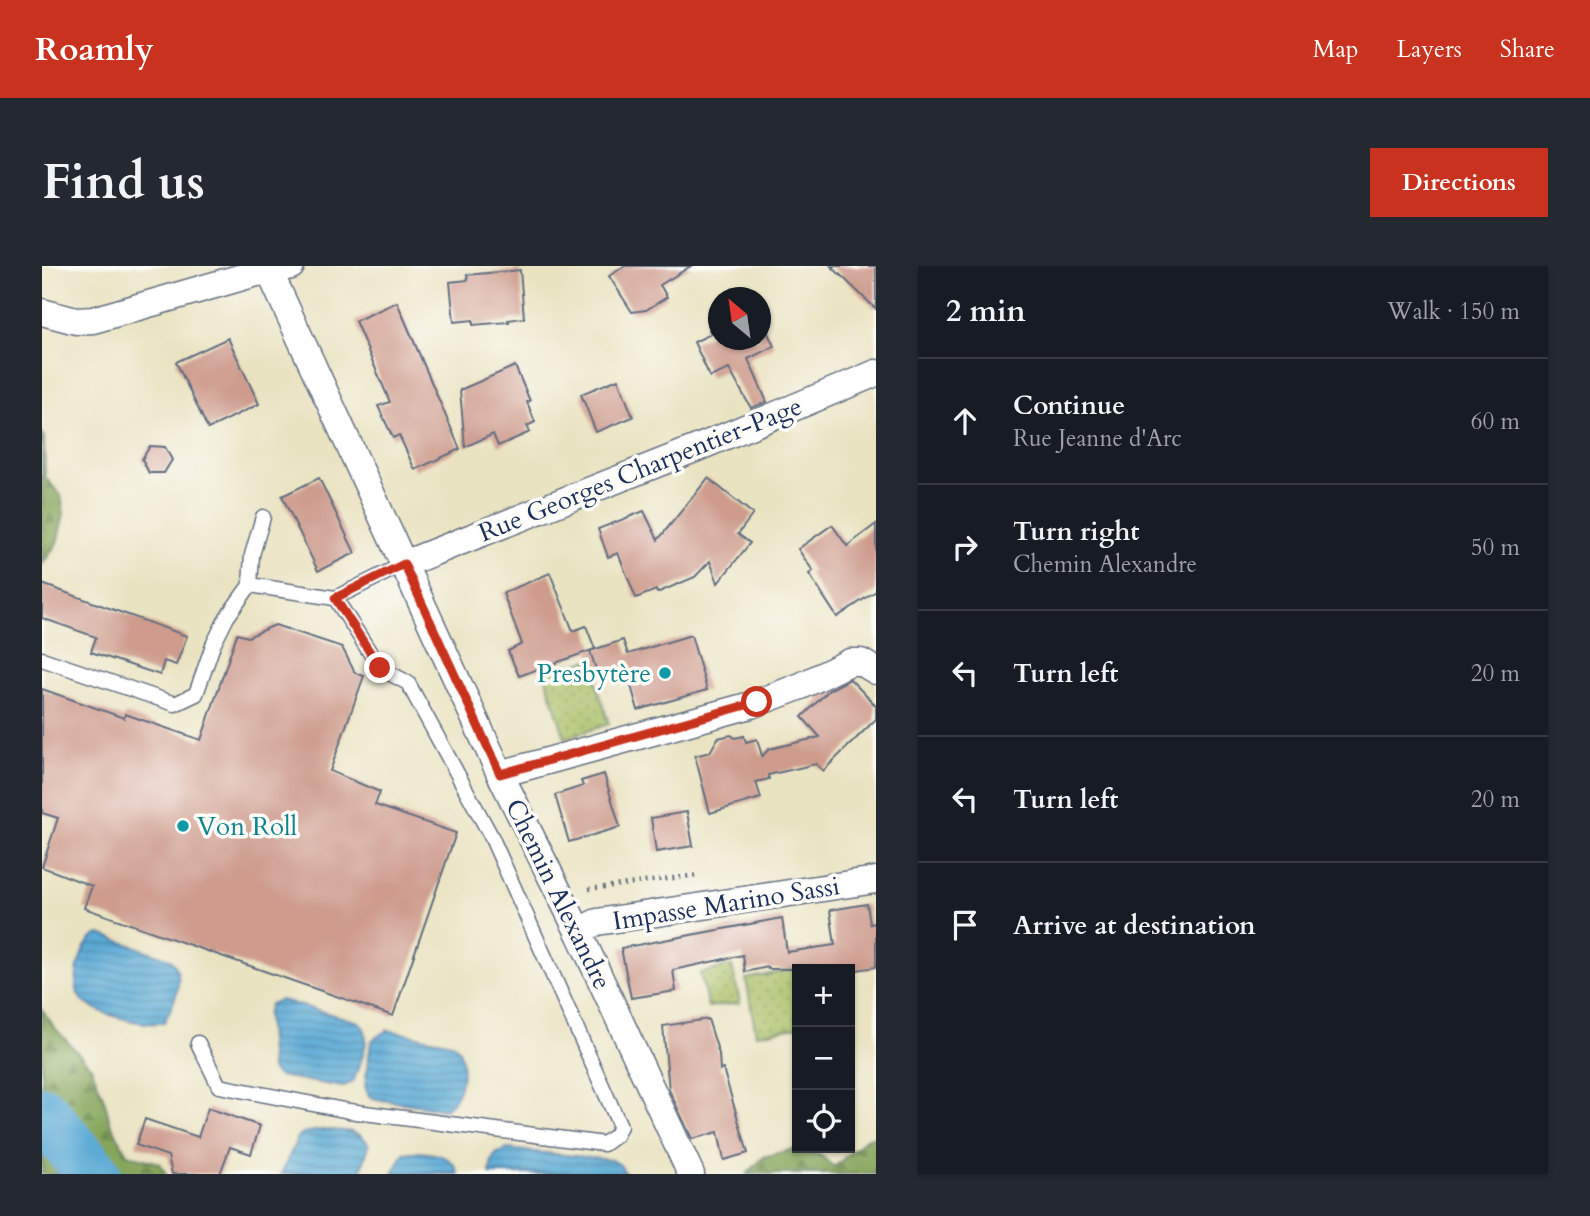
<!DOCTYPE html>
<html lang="en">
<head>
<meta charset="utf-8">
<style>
	body { margin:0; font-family:Cardo,serif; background:#242831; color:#f1f3f6 }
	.controls { position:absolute; right:21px; bottom:21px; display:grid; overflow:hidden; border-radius:0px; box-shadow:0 2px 5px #0004 }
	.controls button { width:63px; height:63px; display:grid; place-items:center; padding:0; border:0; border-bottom:2px solid #363941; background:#171b24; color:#f1f3f6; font:35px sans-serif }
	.compass { position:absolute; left:666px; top:21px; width:63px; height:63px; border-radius:50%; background:#171b24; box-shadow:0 2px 5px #0004; rotate:331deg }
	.stop { position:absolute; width:21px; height:21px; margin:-16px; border:5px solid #c8321e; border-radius:50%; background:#fff }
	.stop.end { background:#c8321e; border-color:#fff; box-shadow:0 2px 7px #0008 }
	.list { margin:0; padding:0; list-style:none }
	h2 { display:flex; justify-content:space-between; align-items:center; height:91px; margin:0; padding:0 28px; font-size:30px }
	h2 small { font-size:23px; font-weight:400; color:#9ea1a6 }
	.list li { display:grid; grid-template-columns:46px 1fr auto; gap:21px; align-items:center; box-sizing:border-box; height:126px; padding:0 28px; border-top:2px solid #363941 }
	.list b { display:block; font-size:26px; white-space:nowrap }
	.list p { margin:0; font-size:23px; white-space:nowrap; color:#9ea1a6 }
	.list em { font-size:23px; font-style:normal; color:#9ea1a6 }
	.icon { flex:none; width:38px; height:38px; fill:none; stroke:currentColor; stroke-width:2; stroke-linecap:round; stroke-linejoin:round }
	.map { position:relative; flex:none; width:834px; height:908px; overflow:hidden; border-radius:0px }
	header { display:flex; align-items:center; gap:42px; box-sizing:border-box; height:98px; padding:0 35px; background:#c8321e; color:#fff }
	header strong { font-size:33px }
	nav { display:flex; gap:38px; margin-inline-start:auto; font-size:24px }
	.intro { display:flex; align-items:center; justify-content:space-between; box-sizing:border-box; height:168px; padding:0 42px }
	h1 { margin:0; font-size:49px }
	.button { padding:18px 32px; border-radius:0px; background:#c8321e; color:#fff; font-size:24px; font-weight:700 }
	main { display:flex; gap:42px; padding:0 42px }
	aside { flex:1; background:#171b24; border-radius:0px; box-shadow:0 2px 5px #0004 }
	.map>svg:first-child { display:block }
	.forest { fill:url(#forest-firs); stroke:#506a5c; stroke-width:2 }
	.park { fill:url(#park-dots); stroke:#617661; stroke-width:2 }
	.water { fill:url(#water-rules); stroke:#3b6c9a; stroke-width:2 }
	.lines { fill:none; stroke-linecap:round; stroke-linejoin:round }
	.river { stroke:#5baad5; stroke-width:54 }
	.building { fill:#ce9b8d }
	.service-casing { stroke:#636e81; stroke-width:17 }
	.minor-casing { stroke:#636e81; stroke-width:29 }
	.path { stroke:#636e81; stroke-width:4.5; stroke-dasharray:2 5; stroke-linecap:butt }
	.service { stroke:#fff; stroke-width:14 }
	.minor { stroke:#fff; stroke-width:26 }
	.route { stroke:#c8321e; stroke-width:9 }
	.culture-dot { fill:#0f9aa8; stroke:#fdfcf7; stroke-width:2.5 }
	.labels { text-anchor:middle; stroke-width:7; stroke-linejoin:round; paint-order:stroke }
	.street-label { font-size:26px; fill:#1b2f5e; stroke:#fdfcf7 }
	.culture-label { font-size:26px; fill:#0d838f; stroke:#fdfcf7; text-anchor:end }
</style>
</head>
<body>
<header>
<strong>Roamly</strong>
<nav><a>Map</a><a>Layers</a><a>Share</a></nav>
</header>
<div class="intro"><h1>Find us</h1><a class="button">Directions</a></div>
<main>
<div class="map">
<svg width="834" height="908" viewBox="0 0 834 908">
	<defs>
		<pattern id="forest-firs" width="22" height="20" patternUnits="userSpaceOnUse" patternTransform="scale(1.75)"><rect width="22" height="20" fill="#85a55a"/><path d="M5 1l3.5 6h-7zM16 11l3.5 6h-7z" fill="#6c874e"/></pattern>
		<pattern id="park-dots" width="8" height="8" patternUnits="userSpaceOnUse" patternTransform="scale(1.75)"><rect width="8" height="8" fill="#a7be64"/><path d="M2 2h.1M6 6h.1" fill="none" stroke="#879b56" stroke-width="1.8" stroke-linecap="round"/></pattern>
		<pattern id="water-rules" width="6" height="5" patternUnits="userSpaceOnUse" patternTransform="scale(1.75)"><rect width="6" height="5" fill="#5baad5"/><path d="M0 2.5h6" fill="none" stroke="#4a8bb0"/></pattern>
	</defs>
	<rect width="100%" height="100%" fill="#fdfcf7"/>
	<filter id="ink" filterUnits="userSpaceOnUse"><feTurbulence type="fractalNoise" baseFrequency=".0143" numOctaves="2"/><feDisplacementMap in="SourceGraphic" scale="14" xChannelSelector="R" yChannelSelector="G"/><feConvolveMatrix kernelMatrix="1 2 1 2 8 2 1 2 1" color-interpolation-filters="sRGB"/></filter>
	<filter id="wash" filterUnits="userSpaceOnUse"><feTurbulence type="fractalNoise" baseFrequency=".00686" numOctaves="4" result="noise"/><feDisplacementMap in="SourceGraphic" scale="28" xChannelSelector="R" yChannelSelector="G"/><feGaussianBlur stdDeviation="1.57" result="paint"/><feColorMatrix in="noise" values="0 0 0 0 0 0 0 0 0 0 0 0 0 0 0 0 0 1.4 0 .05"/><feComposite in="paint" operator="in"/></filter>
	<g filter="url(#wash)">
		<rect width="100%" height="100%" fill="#eae3c2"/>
		<!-- forest -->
		<g class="forest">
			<polygon points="0,166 2,171 3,211 19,230 22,248 15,277 0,299"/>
			<polygon points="0,743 12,761 49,801 62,833 68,856 85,888 117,897 124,908 0,908"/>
			<polygon points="834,870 834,908 705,908 722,891 751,883 778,889 792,901 824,873"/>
		</g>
		<!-- park -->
		<g class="park">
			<polygon points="547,394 567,458 523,472 502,406"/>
			<polygon points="690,700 698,737 666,741 658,707"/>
			<polygon points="752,703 755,720 755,761 714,768 704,713"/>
		</g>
		<!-- water -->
		<g class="water">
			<path d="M58,668l70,25c17,17 4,45 -6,63 -17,6 -77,-10 -85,-26 -8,-16 3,-59 21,-62z"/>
			<path d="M238,734l79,22c16,13 0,42 -5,58l-11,7 -64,-11 -8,-7 -4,-55 3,-10z"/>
			<path d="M345,764l65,13c19,11 10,58 -8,66l-68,-10 -7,-3 -4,-10 6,-45z"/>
			<path d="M280,864c18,1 38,-2 47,15l-9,29h-79l17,-37 5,-4z"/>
			<path d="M466,883l104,11 8,5 6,9h-136c1,-15 2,-21 18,-25z"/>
			<path d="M370,886c17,0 43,2 46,22h-65l11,-21z"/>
		</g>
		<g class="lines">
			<!-- river -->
			<polyline class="river" points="0,847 52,908"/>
		</g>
		<g id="blocks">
			<!-- building -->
			<g class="building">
				<polygon points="583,0 649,0 618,19 625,31 604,44 590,46 567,10"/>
				<polygon points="789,0 834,0 834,43"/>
				<polygon points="478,4 482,52 466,54 467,56 431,59 431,54 412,56 408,16 426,14 425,9"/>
				<polygon points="355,36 418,183 373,204 357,169 351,172 336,140 348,136 313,55"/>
				<polygon points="718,50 732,80 706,93 725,136 709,142 687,103 668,111 652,76 669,68 667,64 676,59 676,74 718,74"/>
				<polygon points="186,72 217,138 166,163 134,96"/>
				<polygon points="473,100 488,135 485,136 493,156 485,160 488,166 456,180 451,168 423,181 418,124"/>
				<polygon points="576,113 591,151 554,166 539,128"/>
				<polygon points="108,180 123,181 130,194 122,207 107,207 100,193"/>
				<polygon points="277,212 313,287 276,305 240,230"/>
				<polygon points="666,212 711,248 696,268 708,277 676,317 668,295 653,311 615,327 614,324 594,332 576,287 566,291 556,263 602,245 616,274"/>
				<polygon points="834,258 834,325 795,351 767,308 771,305 756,283 790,259 805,280"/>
				<polygon points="508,307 531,365 544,360 553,383 477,410 466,385 480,378 461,327"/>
				<polygon points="0,318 145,370 134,399 122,395 118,409 49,386 54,371 0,352"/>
				<polygon points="233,359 300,381 313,407 322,410 288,505 338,526 333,539 414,567 351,750 42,642 50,620 0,601 16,552 0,547 0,423 82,452 83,448 159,474 195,368 206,371"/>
				<polygon points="649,369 665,424 596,444 583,399 556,409 548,385 581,374 586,388"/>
				<polygon points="808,413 834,440 834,453 781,505 774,498 726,509 727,513 714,516 719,532 668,547 653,490 668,486 676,472 689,469 693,472 702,470 704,476 715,473 720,490 727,483 778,471 760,451 787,424"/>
				<polygon points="562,508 578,561 527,576 513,529 541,520 539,515"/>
				<polygon points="645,546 651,580 614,586 609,552"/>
				<polygon points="825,638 828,658 834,657 834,701 808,705 808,703 726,703 726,701 703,706 701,689 631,704 634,725 589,732 579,682 740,652 745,686 793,679 788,644"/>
				<polygon points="666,753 677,788 678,804 681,803 706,887 682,894 676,866 650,873 627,824 621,760"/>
				<polygon points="166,842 218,860 209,888 188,881 178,908 130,908 126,890 94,879 103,853 156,871"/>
			</g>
		</g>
	</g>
	<g filter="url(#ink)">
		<use href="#blocks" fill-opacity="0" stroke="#636e81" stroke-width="2"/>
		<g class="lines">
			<defs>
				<g id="service">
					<polyline points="208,319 293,332 362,298"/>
					<polyline points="0,393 133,438 154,428 171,379 185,351 208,319 210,289 221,251"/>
					<polyline points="156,777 177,820 307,845 562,878 574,869 578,860 449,570 366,417 338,402 293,332"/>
				</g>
				<g id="minor">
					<polyline points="225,0 458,508 536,665 649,908"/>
					<polyline points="0,46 34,55 51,54 211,8 249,0"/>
					<polyline points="362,298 660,180 834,107"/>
					<polyline points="458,508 709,439 759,420 808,396 819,396 834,405"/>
					<polyline points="536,665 555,656 834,614"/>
				</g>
			</defs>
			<!-- service casing -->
			<use href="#service" class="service-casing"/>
			<!-- minor casing -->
			<use href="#minor" class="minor-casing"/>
			<!-- path -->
			<polyline class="path" points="547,623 656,609"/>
			<!-- service -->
			<use href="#service" class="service"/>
			<!-- minor -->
			<use href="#minor" class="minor"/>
		</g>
	</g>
	<g class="lines" filter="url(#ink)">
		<!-- route -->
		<polyline class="route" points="338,402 293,332 362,298 458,508 715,436"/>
	</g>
	<!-- markers -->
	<g class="culture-dot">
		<circle cx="623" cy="407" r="7"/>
		<circle cx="141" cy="560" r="7"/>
	</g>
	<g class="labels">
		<!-- street labels -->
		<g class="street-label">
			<text transform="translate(598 203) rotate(-22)" y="9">Rue Georges Charpentier-Page</text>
			<text transform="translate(517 628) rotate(64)" y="9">Chemin Alexandre</text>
			<text transform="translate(684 637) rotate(-9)" y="9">Impasse Marino Sassi</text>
		</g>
		<!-- culture labels -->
		<g class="culture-label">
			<text x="609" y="416">Presbytère</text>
			<text x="155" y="569" text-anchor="start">Von Roll</text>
		</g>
	</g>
</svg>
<div class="controls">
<button>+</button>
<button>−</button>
<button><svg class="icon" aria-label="locate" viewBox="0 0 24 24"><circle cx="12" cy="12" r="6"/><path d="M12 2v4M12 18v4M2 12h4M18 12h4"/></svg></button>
</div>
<svg class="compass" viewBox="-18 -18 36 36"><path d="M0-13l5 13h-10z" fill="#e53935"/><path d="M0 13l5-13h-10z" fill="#9ea1a6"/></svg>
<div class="stop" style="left:715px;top:436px"></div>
<div class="stop end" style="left:338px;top:402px"></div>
</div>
<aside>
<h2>2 min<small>Walk · 150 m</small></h2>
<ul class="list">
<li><svg class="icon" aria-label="ahead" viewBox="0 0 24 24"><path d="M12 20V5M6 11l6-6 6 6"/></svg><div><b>Continue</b><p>Rue Jeanne d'Arc</p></div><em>60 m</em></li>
<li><svg class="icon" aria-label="right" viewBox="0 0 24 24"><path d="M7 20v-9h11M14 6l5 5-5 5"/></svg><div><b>Turn right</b><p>Chemin Alexandre</p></div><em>50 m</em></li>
<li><svg class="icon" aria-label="left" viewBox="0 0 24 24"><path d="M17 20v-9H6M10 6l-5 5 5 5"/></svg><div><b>Turn left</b></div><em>20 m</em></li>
<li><svg class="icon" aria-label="left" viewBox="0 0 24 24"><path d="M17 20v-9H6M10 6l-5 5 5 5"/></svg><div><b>Turn left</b></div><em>20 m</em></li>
<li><svg class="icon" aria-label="arrive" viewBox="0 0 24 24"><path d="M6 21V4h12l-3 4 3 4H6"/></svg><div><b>Arrive at destination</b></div></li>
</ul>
</aside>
</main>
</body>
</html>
